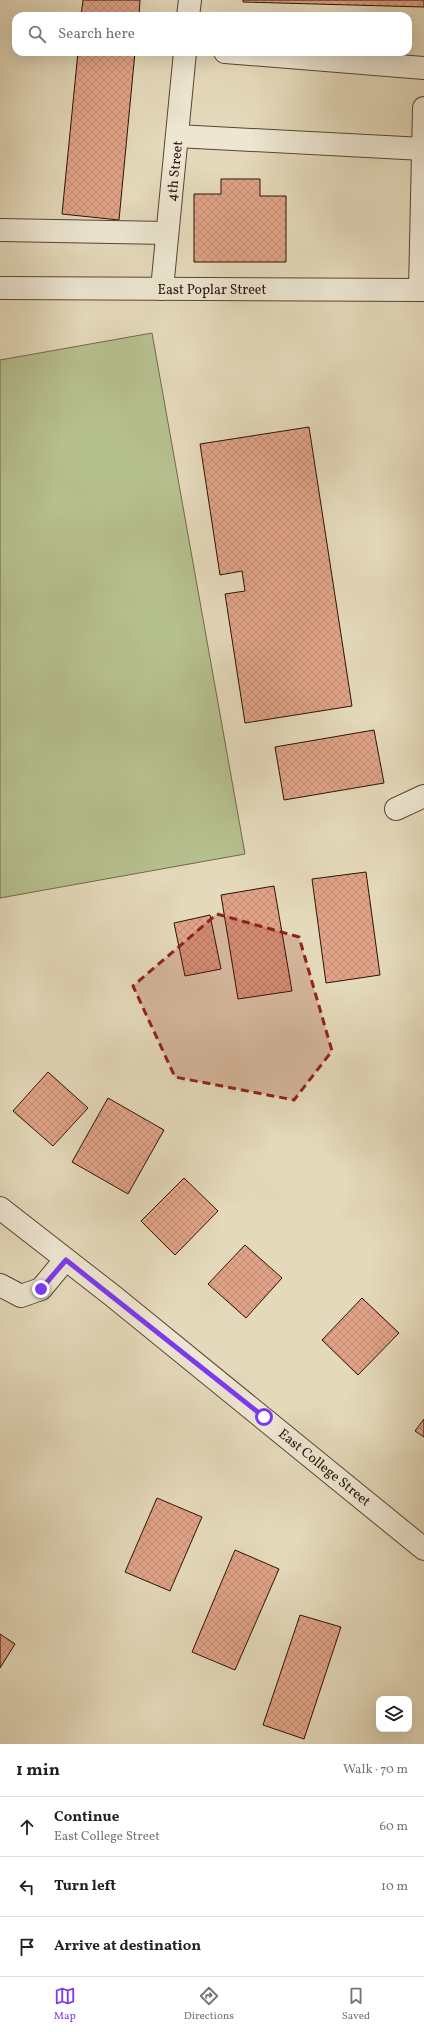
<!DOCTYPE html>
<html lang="en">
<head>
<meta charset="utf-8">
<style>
	body { margin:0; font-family:Vollkorn,serif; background:#f6f6f6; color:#202124 }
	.controls { position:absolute; right:12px; bottom:12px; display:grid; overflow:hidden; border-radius:8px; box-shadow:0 4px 16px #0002 }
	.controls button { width:36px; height:36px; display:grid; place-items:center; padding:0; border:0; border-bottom:1px solid #e0e0e0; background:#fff; color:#202124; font:20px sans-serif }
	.stop { position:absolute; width:12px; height:12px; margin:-9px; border:3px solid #7c3aed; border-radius:50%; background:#fff }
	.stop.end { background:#7c3aed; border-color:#fff; box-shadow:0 1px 4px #0008 }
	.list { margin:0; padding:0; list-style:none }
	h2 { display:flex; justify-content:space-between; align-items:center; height:52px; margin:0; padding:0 16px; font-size:17px }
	h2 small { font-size:13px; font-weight:400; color:#757577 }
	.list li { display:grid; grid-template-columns:26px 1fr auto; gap:12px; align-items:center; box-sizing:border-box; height:60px; padding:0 16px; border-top:1px solid #e0e0e0 }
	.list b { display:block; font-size:15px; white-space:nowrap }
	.list p { margin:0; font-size:13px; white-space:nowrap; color:#757577 }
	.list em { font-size:13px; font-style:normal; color:#757577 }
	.icon { flex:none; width:22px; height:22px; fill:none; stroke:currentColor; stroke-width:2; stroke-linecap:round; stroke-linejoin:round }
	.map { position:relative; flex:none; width:424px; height:1744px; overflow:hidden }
	.search { position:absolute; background:#fff; box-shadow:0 4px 16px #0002; left:12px; right:12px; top:12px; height:44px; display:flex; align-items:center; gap:10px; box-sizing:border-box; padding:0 14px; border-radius:12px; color:#757577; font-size:15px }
	.sheet { height:232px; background:#fff }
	nav { display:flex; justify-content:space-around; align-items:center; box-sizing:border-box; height:56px; border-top:1px solid #e0e0e0; background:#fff; font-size:11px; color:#757577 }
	nav a { display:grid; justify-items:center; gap:2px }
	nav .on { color:#7c3aed }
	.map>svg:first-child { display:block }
	.pitch { fill:#b6bf8e; stroke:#72684a }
	.building { fill:url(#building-cross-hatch); stroke:#2d1205 }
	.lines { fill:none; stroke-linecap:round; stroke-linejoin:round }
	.minor-casing { stroke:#5b4432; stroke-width:24 }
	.minor { stroke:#ede6d2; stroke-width:22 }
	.route { stroke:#7c3aed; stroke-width:5 }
	.marked { fill:#8f2418; fill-opacity:0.2; stroke:#8f2418; stroke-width:3; stroke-dasharray:8 5; stroke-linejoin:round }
	.labels { text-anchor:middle; stroke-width:4; stroke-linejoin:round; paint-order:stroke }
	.street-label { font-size:14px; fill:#2d1205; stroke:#ede6d2 }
</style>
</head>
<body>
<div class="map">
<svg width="424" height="1744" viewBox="0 0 424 1744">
	<defs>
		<pattern id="building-cross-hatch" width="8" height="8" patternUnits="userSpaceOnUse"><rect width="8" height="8" fill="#e0a387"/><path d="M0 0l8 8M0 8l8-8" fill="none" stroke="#c08b73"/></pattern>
	</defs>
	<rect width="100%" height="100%" fill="#e4d9ba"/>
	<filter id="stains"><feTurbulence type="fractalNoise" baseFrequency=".005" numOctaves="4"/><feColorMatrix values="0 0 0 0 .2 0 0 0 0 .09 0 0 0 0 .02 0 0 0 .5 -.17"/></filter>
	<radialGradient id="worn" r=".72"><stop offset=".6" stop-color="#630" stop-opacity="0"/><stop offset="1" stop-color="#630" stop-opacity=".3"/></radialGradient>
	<!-- pitch -->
	<polygon class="pitch" points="152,333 245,854 0,898 0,360"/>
	<!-- building -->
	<g class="building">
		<polygon points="83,0 140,0 139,16 81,16"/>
		<polygon points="243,0 424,0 424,7 243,2"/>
		<polygon points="78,52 135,52 119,220 62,214"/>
		<polygon points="221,179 260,179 260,196 286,196 286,262 194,262 194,194 221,194"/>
		<polygon points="309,427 352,706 245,723 225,594 245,591 242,571 220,575 200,444"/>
		<polygon points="374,730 384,783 284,800 275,747"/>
		<polygon points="366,872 380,975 326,983 312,879"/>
		<polygon points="274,886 292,991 238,999 221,895"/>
		<polygon points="210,915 221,969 185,976 174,923"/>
		<polygon points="48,1072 88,1108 53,1146 13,1111"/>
		<polygon points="108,1098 164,1130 128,1194 72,1162"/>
		<polygon points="184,1178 218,1211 175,1255 141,1221"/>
		<polygon points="245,1245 282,1278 246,1318 208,1284"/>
		<polygon points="362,1298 399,1333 358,1375 322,1340"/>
		<polygon points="424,1419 424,1437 415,1431"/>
		<polygon points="157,1498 202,1517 170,1591 125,1572"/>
		<polygon points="235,1550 279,1569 235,1670 192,1652"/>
		<polygon points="300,1615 341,1627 304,1739 263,1725"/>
		<polygon points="0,1634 15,1644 0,1668"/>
	</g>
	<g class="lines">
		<defs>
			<g id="minor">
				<polyline points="188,16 190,0"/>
				<polyline points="225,52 424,68"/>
				<polyline points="177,136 423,149"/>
				<polyline points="0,230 167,233"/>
				<polyline points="0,288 424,290"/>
				<polyline points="162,289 185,52"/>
				<polyline points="420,290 424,108"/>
				<polyline points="396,809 424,796"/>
				<polyline points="0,1208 113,1296 424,1549"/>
				<polyline points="0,1285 21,1296 41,1289 65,1260"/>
			</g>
		</defs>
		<!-- minor casing -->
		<use href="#minor" class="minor-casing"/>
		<!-- minor -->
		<use href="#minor" class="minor"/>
	</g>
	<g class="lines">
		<!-- route -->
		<polyline class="route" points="41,1289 66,1260 264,1417"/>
	</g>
	<!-- marked area -->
	<path class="marked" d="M217,914l82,23 33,114 -38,49 -119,-23 -42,-91z"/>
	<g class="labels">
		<!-- street labels -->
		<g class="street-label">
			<text transform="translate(174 171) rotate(-84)" y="5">4th Street</text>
			<text x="212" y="294">East Poplar Street</text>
			<text transform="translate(325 1467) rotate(39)" y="5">East College Street</text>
		</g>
	</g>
	<rect width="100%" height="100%" filter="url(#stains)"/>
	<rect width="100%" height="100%" fill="url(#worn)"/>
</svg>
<div class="controls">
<button><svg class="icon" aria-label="layers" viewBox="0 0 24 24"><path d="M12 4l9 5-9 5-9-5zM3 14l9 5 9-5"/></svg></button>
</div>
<div class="stop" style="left:264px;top:1417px"></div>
<div class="stop end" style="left:41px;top:1289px"></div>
<div class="search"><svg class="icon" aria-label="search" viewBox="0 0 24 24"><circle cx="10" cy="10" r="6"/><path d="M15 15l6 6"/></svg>Search here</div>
</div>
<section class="sheet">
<h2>1 min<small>Walk · 70 m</small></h2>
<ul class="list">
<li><svg class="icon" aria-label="ahead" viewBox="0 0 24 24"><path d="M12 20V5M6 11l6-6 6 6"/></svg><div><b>Continue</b><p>East College Street</p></div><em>60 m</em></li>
<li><svg class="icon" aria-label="left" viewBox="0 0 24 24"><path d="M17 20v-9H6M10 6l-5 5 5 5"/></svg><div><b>Turn left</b></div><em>10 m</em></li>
<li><svg class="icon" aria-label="arrive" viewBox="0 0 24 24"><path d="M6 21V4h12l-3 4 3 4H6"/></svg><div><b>Arrive at destination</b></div></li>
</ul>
</section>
<nav>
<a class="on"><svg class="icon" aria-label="map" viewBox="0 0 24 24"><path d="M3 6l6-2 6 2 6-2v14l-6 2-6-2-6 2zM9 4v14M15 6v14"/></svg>Map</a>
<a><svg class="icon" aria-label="directions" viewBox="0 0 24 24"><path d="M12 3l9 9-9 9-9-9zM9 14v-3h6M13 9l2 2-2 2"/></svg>Directions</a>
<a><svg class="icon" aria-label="saved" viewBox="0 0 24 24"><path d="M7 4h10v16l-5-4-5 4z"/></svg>Saved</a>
</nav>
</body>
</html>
